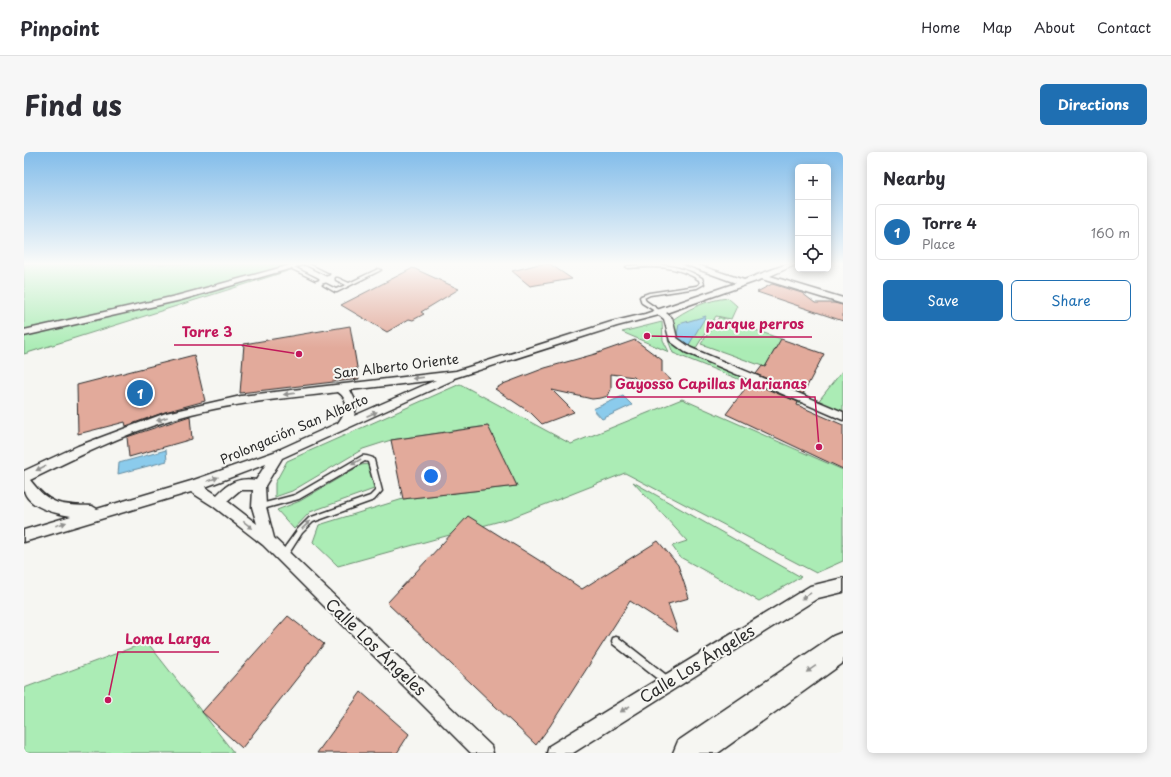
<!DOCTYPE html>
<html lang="en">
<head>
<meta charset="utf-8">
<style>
	body { margin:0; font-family:"Playpen Sans",sans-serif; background:#f7f7f7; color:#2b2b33 }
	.controls { position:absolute; right:12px; top:12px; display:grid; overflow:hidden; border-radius:6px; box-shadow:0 2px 10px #0003 }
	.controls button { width:36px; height:36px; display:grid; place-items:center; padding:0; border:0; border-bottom:1px solid #e1e1e2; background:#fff; color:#2b2b33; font:20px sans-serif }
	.you { position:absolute; left:407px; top:324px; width:14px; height:14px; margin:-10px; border:3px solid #fff; border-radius:50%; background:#1a73e8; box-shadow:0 0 0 6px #1a73e833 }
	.badge { display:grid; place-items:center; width:26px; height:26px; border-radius:50%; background:#1f6fb2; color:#fff; font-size:13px; font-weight:700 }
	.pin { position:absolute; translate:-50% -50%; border:2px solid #fff; box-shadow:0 1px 4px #0006 }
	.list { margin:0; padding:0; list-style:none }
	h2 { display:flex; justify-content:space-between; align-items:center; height:52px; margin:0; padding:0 16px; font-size:17px }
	h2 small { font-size:13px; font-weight:400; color:#7c7c81 }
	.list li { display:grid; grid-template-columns:26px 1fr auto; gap:12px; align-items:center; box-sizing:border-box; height:56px; margin:0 8px 8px; padding:0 8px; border:1px solid #e1e1e2; border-radius:6px }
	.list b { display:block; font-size:15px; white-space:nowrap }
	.list p { margin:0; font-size:13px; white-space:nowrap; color:#7c7c81 }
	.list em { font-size:13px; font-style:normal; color:#7c7c81 }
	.actions { display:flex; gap:8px; padding:12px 16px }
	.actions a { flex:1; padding:9px 0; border:1px solid #1f6fb2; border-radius:6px; text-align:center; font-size:14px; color:#1f6fb2 }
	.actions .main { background:#1f6fb2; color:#fff }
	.icon { flex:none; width:22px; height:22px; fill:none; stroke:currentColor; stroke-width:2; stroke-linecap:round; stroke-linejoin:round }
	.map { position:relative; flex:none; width:819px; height:601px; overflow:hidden; border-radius:6px }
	header { display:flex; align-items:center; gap:24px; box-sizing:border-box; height:56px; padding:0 20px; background:#fff; border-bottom:1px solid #e1e1e2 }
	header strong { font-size:19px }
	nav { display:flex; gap:22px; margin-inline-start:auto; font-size:14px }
	.intro { display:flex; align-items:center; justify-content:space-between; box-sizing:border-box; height:96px; padding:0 24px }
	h1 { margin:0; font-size:28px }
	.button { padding:10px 18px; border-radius:6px; background:#1f6fb2; color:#fff; font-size:14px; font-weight:700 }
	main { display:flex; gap:24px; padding:0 24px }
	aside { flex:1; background:#fff; border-radius:6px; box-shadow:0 2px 10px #0003 }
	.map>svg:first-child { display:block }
	.green { fill:#abecb5; stroke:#6b8c70 }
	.water { fill:#8bcbec; stroke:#658b9f }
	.building { fill:#e2aa9b; stroke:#2b2b2b }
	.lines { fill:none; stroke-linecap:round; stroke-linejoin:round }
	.lane-casing { stroke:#2b2b2b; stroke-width:3 }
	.street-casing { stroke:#2b2b2b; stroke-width:3 }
	.highway-casing { stroke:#2b2b2b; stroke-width:3 }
	.lane { fill:#f6f6f2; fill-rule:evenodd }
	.street { fill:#f6f6f2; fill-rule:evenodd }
	.highway { fill:#f6f6f2; fill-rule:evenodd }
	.oneway { fill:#90908e }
	.labels { text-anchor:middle; stroke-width:4; stroke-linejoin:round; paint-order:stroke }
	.street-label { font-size:13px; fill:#2b2b2b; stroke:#f6f6f2 }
	.near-street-label { font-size:16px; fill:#2b2b2b; stroke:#f6f6f2 }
	.leader { fill:none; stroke:#c2185b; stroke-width:1.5 }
	.callout-dot { fill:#c2185b; stroke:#f6f6f2; stroke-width:1.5 }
	.callout-label { font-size:14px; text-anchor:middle; font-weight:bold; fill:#c2185b; stroke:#f6f6f2; stroke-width:4; stroke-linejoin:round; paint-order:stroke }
</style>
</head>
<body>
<header>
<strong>Pinpoint</strong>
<nav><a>Home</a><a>Map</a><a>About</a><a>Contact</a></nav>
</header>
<div class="intro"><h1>Find us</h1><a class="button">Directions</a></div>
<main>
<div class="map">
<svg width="819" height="601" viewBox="0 0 819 601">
	<rect width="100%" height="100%" fill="#f6f6f2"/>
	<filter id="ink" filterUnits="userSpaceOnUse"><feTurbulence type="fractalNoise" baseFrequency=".025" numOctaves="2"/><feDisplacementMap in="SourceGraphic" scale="8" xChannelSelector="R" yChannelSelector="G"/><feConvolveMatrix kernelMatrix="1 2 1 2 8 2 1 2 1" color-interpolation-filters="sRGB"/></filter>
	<g filter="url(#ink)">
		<!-- green -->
		<g class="green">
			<polygon points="0,112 286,112 0,202"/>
			<path d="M704,146l9,8 -6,13 -15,-3 -22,35 111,43 -4,10 -128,-51 -5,-13 2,-18c16,-13 37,-22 58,-24z"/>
			<polygon points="695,165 757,187 741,215 677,192"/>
			<polygon points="638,170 639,188 645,200 598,180"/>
			<polygon points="819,218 819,263 793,251"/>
			<polygon points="436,232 547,292 658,247 819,318 819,409 792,421 601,321 487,366 314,414 289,390 295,373 379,347 493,334 463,274 367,288 339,297 268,339 251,345 251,331 263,309"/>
			<polygon points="345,312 350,337 286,360 270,377 253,358 276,349 337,313"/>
			<polygon points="609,330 777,425 735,449 656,405 648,394 663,389"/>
			<polygon points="123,490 210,601 0,601 0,536"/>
		</g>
		<!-- water -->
		<g class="water">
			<polygon points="682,164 663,196 652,188 655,172"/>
			<polygon points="599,244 608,253 578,267 569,257"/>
			<polygon points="142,298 143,309 94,322 95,311"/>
		</g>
		<!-- building -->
		<g class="building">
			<polygon points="515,112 526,112 548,127 506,134 488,119"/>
			<polygon points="389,116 435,137 397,160 400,162 389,168 385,167 363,180 317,153"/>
			<polygon points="748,132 778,141 791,151 810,151 819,153 819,169 733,140"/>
			<polygon points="326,174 335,227 216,241 220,192"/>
			<polygon points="757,187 800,202 779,242 732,222 738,214 741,215"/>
			<polygon points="611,188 638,208 638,220 647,228 622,237 610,225 587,222 587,237 584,244 577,246 568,247 528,238 550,260 518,272 507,261 471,237 479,232 521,216 571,202"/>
			<polygon points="170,203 181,249 141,260 102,274 101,270 54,282 53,233"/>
			<polygon points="726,230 774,250 773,253 819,273 819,317 702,262"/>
			<polygon points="166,264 168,287 105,305 103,285"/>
			<polygon points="464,274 493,334 379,347 367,288"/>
			<polygon points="444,364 521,412 558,437 634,389 654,413 665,446 644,452 654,480 606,449 526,574 512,593 363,451"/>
			<polygon points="264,464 300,492 218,596 178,560"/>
			<polygon points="337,540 385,582 373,601 293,601"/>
		</g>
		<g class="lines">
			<defs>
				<g id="lane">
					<polygon points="280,112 285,112 305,122 302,123"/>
					<path d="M623,113c21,-1 38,3 55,13l2,6 -7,4 -47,7 -6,3 2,3 16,11 -4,1 -16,-10 -2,-6 1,-1 8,-3 47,-7 4,-2 -1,-4c-24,-15 -44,-14 -71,-12l-2,-1 2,-1z"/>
					<polygon points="266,114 268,114 294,127 291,128 266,116"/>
					<polygon points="354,117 357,118 313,140 311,140 299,133 302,132 312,137 322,133 312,128 312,126 314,126 325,131"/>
					<path d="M338,304c3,-1 8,1 11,2l1,2 8,31 -8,9 -61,22 -11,11 -16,25 -3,1 -3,-1 -1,-2 1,-2 18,-25 11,-11 61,-22 6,-6 -8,-28 -3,-1 -66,38 -40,11 -2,-1 -1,-2 1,-2 38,-10z"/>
					<polygon points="592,485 595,486 646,526 647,529 646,532 643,533 640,532 589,492 588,489 589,486"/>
				</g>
				<g id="street">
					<polygon points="270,112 282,112 157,148 0,184 0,178 152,144"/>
					<path d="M660,112h11l49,16 43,-16h10l-27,12 73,22v6l-81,-25 -96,34 6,5 5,20 14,10 152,64v8l-158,-68 -15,-11 -6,-22 -5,-4 -42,11 -163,52 -1,2 -171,78 -17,28 1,21 8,31 217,208 2,7h-22l-208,-208 -50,-39 -22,-14 -167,50v-12l47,-14c-14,-2 -44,-9 -47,-26 0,-6 0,-13 0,-19l54,-25 88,-33 75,-17 215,-25 155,-49 34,-8 91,-31zM412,228l-82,36 3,-12 -7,-14zM314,240c13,9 8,20 0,31l-64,29 -83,29 -94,28 -5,-3c-31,-1 -42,0 -62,-26 45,-22 91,-45 140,-60 54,-17 112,-21 168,-28zM242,312l-10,16c-17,-3 -28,3 -39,15l-12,-8zM216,338h13l-1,17 5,17 -30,-23z"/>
					<polygon points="819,426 819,440 794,446 549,601 523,601 525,594 786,434"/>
				</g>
				<polygon id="highway" points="819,480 819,511 694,601 649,601 654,589 809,484"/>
			</defs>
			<!-- lane casing -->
			<use href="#lane" class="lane-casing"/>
			<!-- street casing -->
			<use href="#street" class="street-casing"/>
			<!-- highway casing -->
			<use href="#highway" class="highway-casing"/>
			<!-- lane -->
			<use href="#lane" class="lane"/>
			<!-- street -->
			<use href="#street" class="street"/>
			<!-- highway -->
			<use href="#highway" class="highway"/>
		</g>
		<!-- one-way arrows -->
		<defs><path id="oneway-solid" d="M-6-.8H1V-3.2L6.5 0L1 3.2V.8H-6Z"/></defs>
		<g class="oneway">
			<use href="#oneway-solid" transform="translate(394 226) rotate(173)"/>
			<use href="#oneway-solid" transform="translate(265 242) rotate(173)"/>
			<use href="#oneway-solid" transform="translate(348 262) rotate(-23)"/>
			<use href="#oneway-solid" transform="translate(138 267) rotate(161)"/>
			<use href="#oneway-solid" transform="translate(332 310) rotate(150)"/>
			<use href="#oneway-solid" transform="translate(17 316) rotate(152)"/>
			<use href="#oneway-solid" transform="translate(189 327) rotate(-20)"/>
			<use href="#oneway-solid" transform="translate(37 372) rotate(-17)"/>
			<use href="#oneway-solid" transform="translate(224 373) rotate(38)"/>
			<use href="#oneway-solid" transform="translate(282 373) rotate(-44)"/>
			<use href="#oneway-solid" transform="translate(782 444) rotate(148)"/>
			<use href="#oneway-solid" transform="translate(787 517) rotate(145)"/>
			<use href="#oneway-solid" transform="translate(601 557) rotate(148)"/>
		</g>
	</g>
	<!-- sky -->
	<linearGradient id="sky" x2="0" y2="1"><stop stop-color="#83bdea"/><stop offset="0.57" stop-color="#fbfbf9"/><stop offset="1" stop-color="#fbfbf9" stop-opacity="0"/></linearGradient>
	<rect width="819" height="196" fill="url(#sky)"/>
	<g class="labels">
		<!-- street labels -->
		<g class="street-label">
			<text transform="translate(372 214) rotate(-7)" y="5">San Alberto Oriente</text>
			<text transform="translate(270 277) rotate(-23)" y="5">Prolongación San Alberto</text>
		</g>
		<!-- near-street labels -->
		<g class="near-street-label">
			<text transform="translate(352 495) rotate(44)" y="6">Calle Los Ángeles</text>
			<text transform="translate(673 512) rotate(-32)" y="6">Calle Los Ángeles</text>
		</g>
	</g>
	<!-- callouts -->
	<path class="leader" d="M623 184L673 185H788M275 202L217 193H150M795 295L791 245H583M84 548L94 500H195"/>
	<g class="callout-dot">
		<circle cx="623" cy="184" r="4"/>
		<circle cx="275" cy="202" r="4"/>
		<circle cx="795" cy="295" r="4"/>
		<circle cx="84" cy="548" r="4"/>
	</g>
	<g class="callout-label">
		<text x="731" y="177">parque perros</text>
		<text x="183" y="185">Torre 3</text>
		<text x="687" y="237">Gayosso Capillas Marianas</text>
		<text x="144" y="492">Loma Larga</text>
	</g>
</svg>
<div class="controls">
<button>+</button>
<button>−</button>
<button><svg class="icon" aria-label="locate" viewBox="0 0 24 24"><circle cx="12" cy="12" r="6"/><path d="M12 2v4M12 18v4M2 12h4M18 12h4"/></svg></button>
</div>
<div class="you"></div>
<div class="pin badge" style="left:116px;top:241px">1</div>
</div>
<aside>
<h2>Nearby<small></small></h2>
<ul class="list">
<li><span class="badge">1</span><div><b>Torre 4</b><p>Place</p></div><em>160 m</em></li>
</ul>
<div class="actions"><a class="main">Save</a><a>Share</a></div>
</aside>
</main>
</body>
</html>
